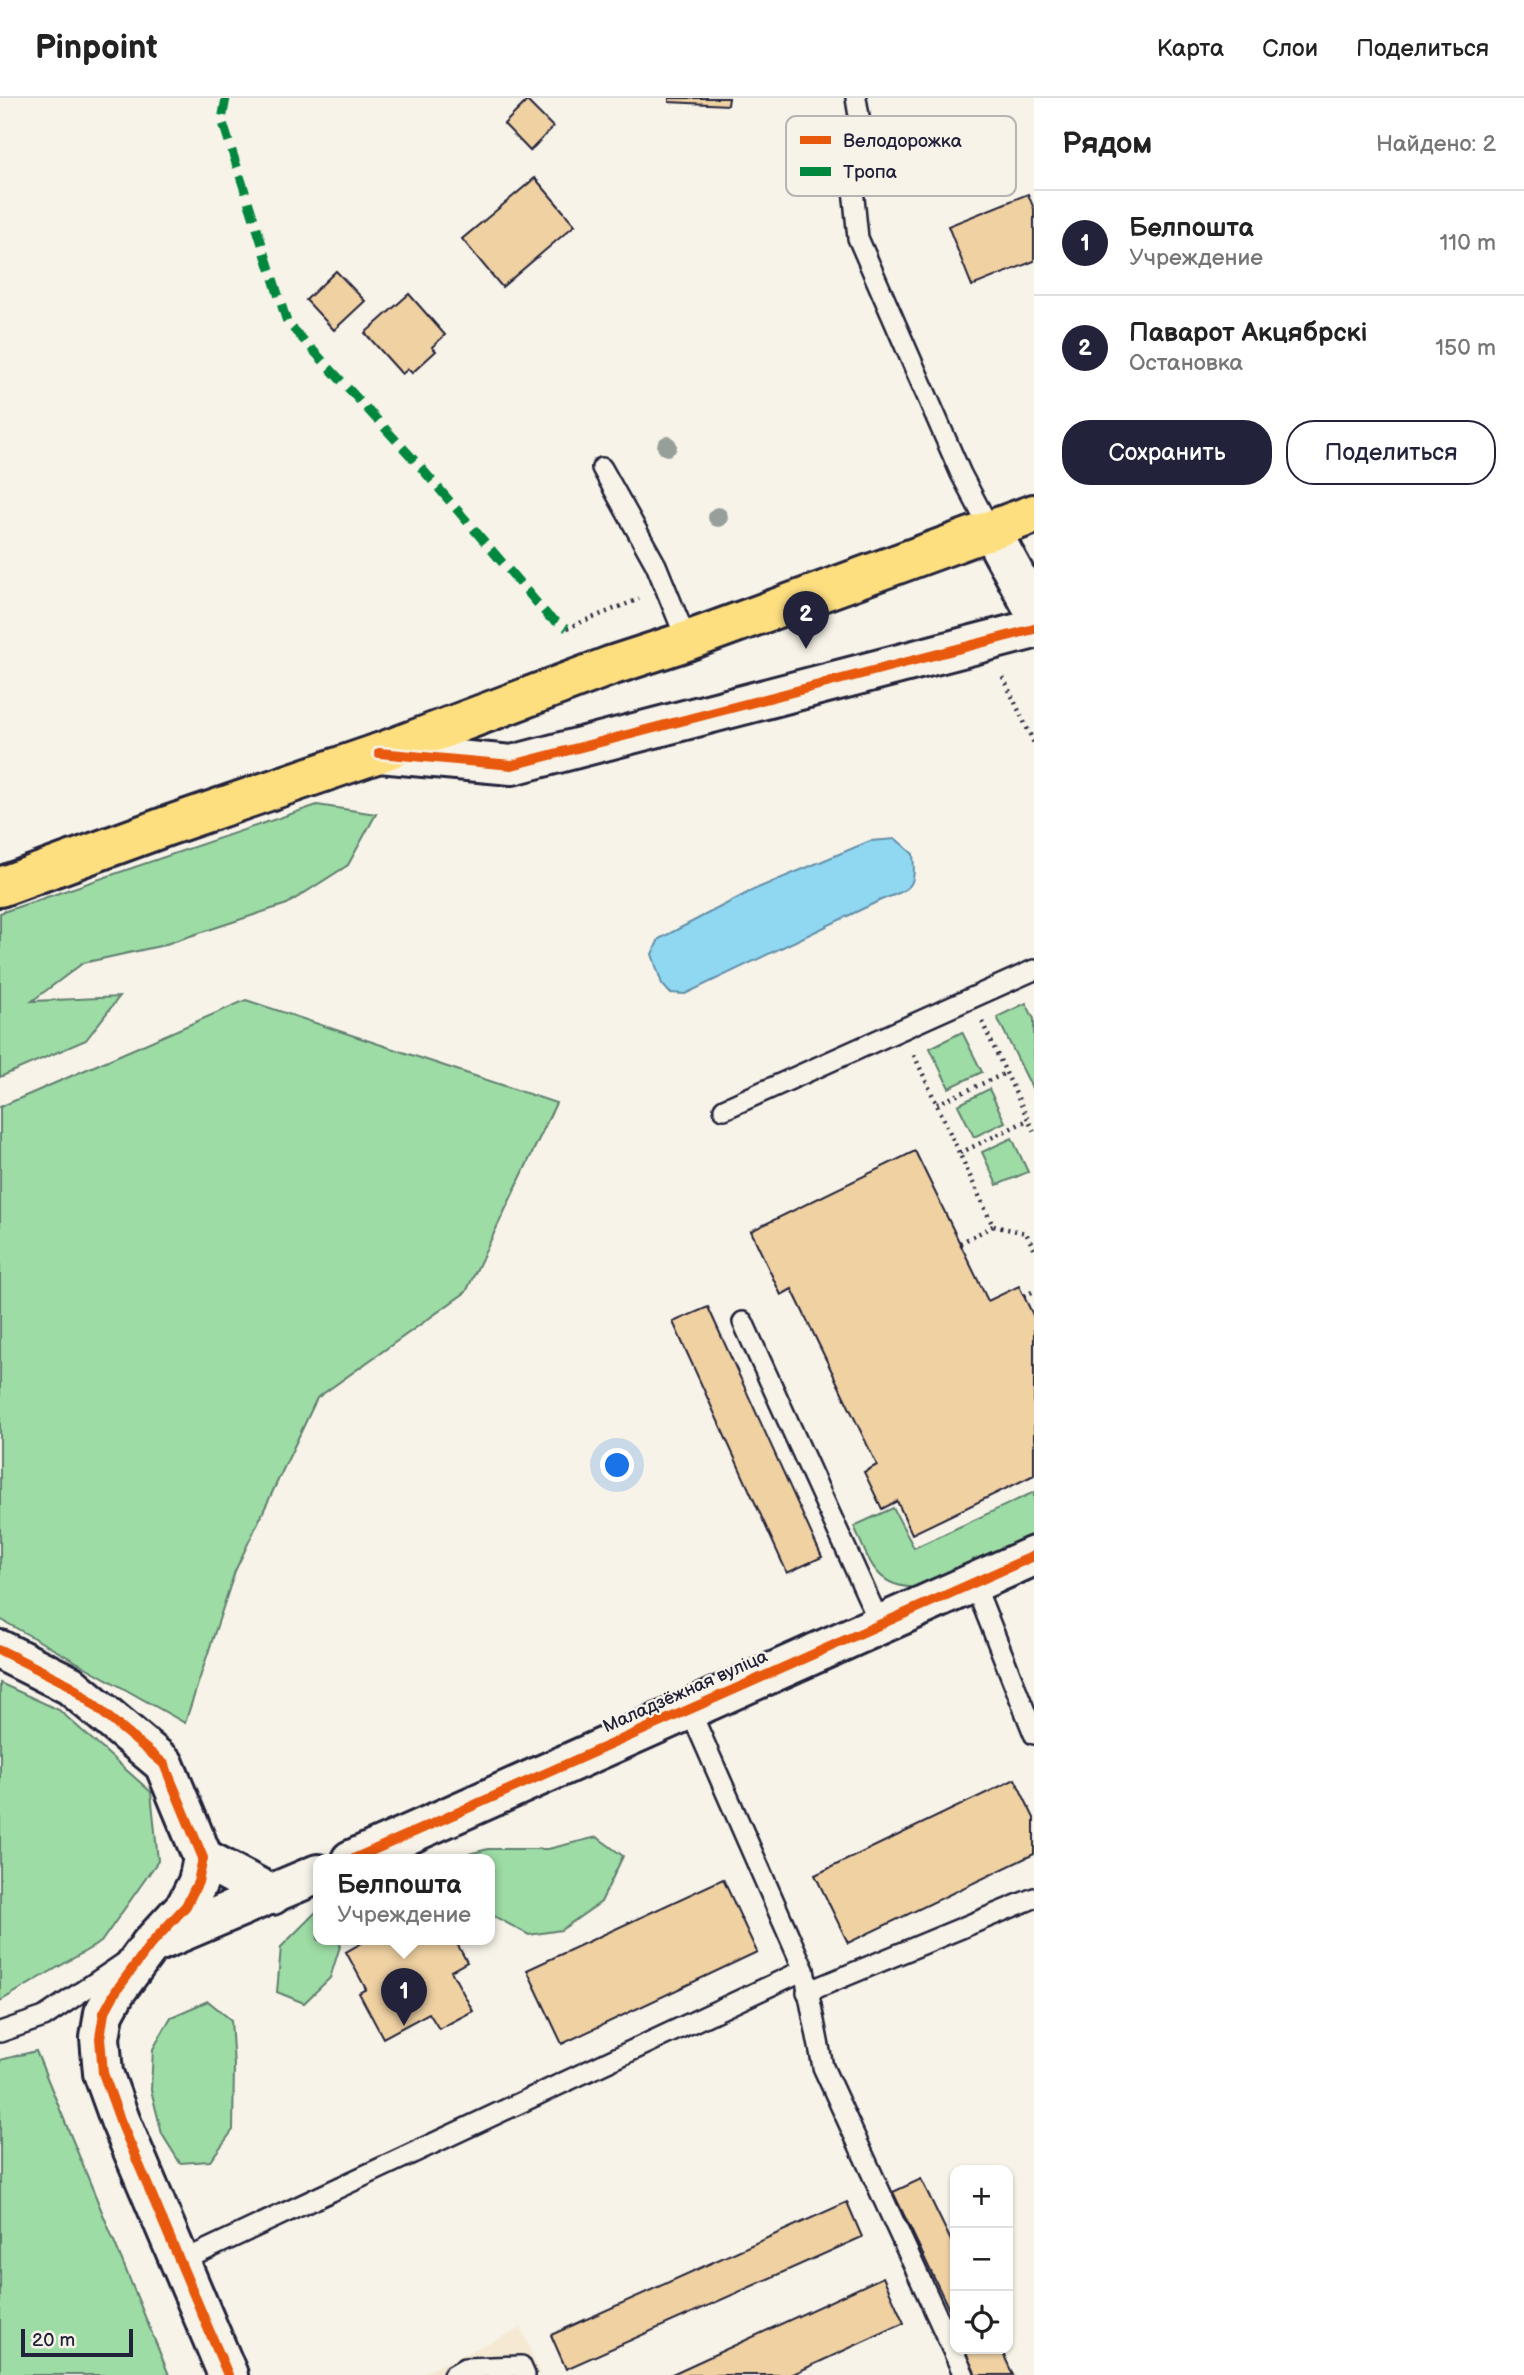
<!DOCTYPE html>
<html lang="ru">
<head>
<meta charset="utf-8">
<style>
	body { margin:0; font-family:"Balsamiq Sans",sans-serif; background:#f6f6f6; color:#222 }
	.controls { position:absolute; right:21px; bottom:21px; display:grid; overflow:hidden; border-radius:14px; box-shadow:0 2px 5px #0004 }
	.controls button { width:63px; height:63px; display:grid; place-items:center; padding:0; border:0; border-bottom:2px solid #e0e0e0; background:#fff; color:#222; font:35px sans-serif }
	.scale { position:absolute; left:21px; bottom:18px; width:112px; box-sizing:border-box; padding-left:7px; border:4px solid #22223b; border-top:0; font-size:19px; line-height:24px; white-space:nowrap; color:#22223b; -webkit-text-stroke:5px #f7f3e8; paint-order:stroke }
	.you { position:absolute; left:618px; top:1368px; width:24px; height:24px; margin:-18px; border:5px solid #fff; border-radius:50%; background:#1a73e8; box-shadow:0 0 0 10px #1a73e833 }
	.badge { display:grid; place-items:center; width:46px; height:46px; border-radius:50%; background:#22223b; color:#fff; font-size:23px; font-weight:700 }
	.pin { position:absolute; translate:-50% -58px; filter:drop-shadow(0 2px 4px #0008) }
	.pin::after { content:''; position:absolute; top:37px; width:24px; height:21px; background:inherit; clip-path:polygon(0 0,100% 0,50% 100%) }
	.popup { position:absolute; left:313px; top:1756px; width:182px; height:91px; box-sizing:border-box; display:grid; place-content:center; border-radius:14px; background:#fff; filter:drop-shadow(0 2px 5px #0005); font-size:23px; white-space:nowrap; color:#767676 }
	.popup b { font-size:26px; color:#222 }
	.popup::after { content:''; position:absolute; left:50%; top:100%; margin-left:-14px; border:14px solid transparent; border-top-color:#fff }
	.list { margin:0; padding:0; list-style:none }
	h2 { display:flex; justify-content:space-between; align-items:center; height:91px; margin:0; padding:0 28px; font-size:30px }
	h2 small { font-size:23px; font-weight:400; color:#767676 }
	.list li { display:grid; grid-template-columns:46px 1fr auto; gap:21px; align-items:center; box-sizing:border-box; height:105px; padding:0 28px; border-top:2px solid #e0e0e0 }
	.list b { display:block; font-size:26px; white-space:nowrap }
	.list p { margin:0; font-size:23px; white-space:nowrap; color:#767676 }
	.list em { font-size:23px; font-style:normal; color:#767676 }
	.actions { display:flex; gap:14px; padding:21px 28px }
	.actions a { flex:1; padding:16px 0; border:2px solid #22223b; border-radius:28px; text-align:center; font-size:24px; color:#22223b }
	.actions .main { background:#22223b; color:#fff }
	.icon { flex:none; width:38px; height:38px; fill:none; stroke:currentColor; stroke-width:2; stroke-linecap:round; stroke-linejoin:round }
	.map { position:relative; flex:none; width:1034px; height:2277px; overflow:hidden }
	header { display:flex; align-items:center; gap:42px; box-sizing:border-box; height:98px; padding:0 35px; background:#fff; border-bottom:2px solid #e0e0e0 }
	header strong { font-size:33px }
	nav { display:flex; gap:38px; margin-inline-start:auto; font-size:24px }
	main { display:flex }
	aside { flex:1; background:#fff }
	.map>svg:first-child { display:block }
	.built { fill:#f5e9d3 }
	.green { fill:#9ddca5; stroke:#607f70; stroke-width:2 }
	.water { fill:#90d8f1; stroke:#648fa8; stroke-width:2 }
	.building { fill:#efd1a2; stroke:#22223b; stroke-width:2 }
	.lines { fill:none; stroke-linecap:round; stroke-linejoin:round }
	.lane-casing { stroke:#22223b; stroke-width:24 }
	.street-casing { stroke:#22223b; stroke-width:44 }
	.secondary-casing { stroke:#22223b; stroke-width:44 }
	.primary-casing { stroke:#22223b; stroke-width:44 }
	.path { stroke:#22223b; stroke-width:4.5; stroke-dasharray:2 5; stroke-linecap:butt }
	.lane { stroke:#f7f3e8; stroke-width:19 }
	.street { stroke:#f7f3e8; stroke-width:38 }
	.secondary { stroke:#f7f3e8; stroke-width:38 }
	.primary { stroke:#fedf80; stroke-width:38 }
	.quiet { stroke:#00873e; stroke-width:9; stroke-dasharray:18 9; stroke-linecap:butt }
	.cycleway-casing { stroke:#f7f3e8; stroke-width:15 }
	.cycleway { stroke:#e8590c; stroke-width:10 }
	.tree { fill:#969f9a }
	.labels { text-anchor:middle; stroke-width:5; stroke-linejoin:round; paint-order:stroke }
	.street-label { font-size:18px; fill:#22223b; stroke:#f7f3e8 }
	.key { fill:#f7f3e8; stroke:#b7b4b4; stroke-width:2 }
	.key-label { font-size:19px; fill:#22223b }
</style>
</head>
<body>
<header>
<strong>Pinpoint</strong>
<nav><a>Карта</a><a>Слои</a><a>Поделиться</a></nav>
</header>
<main>
<div class="map">
<svg width="1034" height="2277" viewBox="0 0 1034 2277">
	<rect width="100%" height="100%" fill="#f7f3e8"/>
	<filter id="ink" filterUnits="userSpaceOnUse"><feTurbulence type="fractalNoise" baseFrequency=".0143" numOctaves="2"/><feDisplacementMap in="SourceGraphic" scale="14" xChannelSelector="R" yChannelSelector="G"/><feConvolveMatrix kernelMatrix="1 2 1 2 8 2 1 2 1" color-interpolation-filters="sRGB"/></filter>
	<g filter="url(#ink)">
		<!-- built -->
		<polygon class="built" points="521,2230 541,2277 419,2277"/>
		<!-- green -->
		<g class="green">
			<polygon points="317,707 376,716 348,767 287,806 160,848 83,865 32,903 119,899 86,942 0,979 0,815"/>
			<polygon points="246,902 556,1005 466,1194 317,1300 235,1473 185,1625 0,1521 0,1009"/>
			<polygon points="1026,905 1034,921 1034,994 997,919"/>
			<polygon points="962,934 982,974 949,990 930,950"/>
			<polygon points="989,991 1005,1024 974,1039 958,1007"/>
			<polygon points="1012,1040 1028,1074 997,1087 982,1054"/>
			<path d="M1034,1394v43l-115,52c-43,3 -50,-27 -65,-61l39,-18 21,40z"/>
			<polygon points="0,1585 59,1612 151,1694 158,1763 101,1844 0,1903"/>
			<polygon points="597,1739 623,1758 601,1804 561,1832 529,1837 490,1816 490,1762 445,1762 488,1751 548,1751"/>
			<polygon points="318,1812 318,1842 342,1842 330,1880 304,1905 277,1894 281,1849"/>
			<polygon points="208,1903 231,1922 234,1968 233,2032 210,2063 180,2065 162,2036 151,1992 153,1951 171,1919"/>
			<polygon points="36,1953 169,2277 0,2277 0,1962"/>
		</g>
		<!-- water -->
		<path class="water" d="M896,741l17,15c3,35 -1,34 -32,46l-196,94 -15,-1 -8,-9 -10,-30 7,-15 94,-49 117,-49z"/>
		<!-- building -->
		<g class="building">
			<polygon points="669,0 729,0 728,7 669,4"/>
			<polygon points="527,3 553,29 530,53 504,26"/>
			<polygon points="535,80 575,127 502,189 462,141"/>
			<polygon points="1028,96 1034,111 1034,163 972,188 948,128"/>
			<polygon points="336,173 365,203 334,232 306,202"/>
			<polygon points="409,196 445,237 432,249 436,253 412,275 408,271 402,276 365,235"/>
			<polygon points="915,1053 988,1203 1019,1188 1034,1219 1034,1377 912,1436 897,1403 882,1411 864,1374 877,1367 792,1191 781,1197 751,1133"/>
			<polygon points="708,1209 822,1459 787,1475 673,1224"/>
			<polygon points="1015,1681 1034,1720 1034,1756 848,1845 815,1777"/>
			<polygon points="723,1781 757,1854 562,1946 527,1872"/>
			<polygon points="367,1842 455,1842 467,1864 451,1873 473,1913 439,1931 429,1915 383,1940 359,1895 366,1891 346,1854"/>
			<polygon points="921,2081 955,2151 955,2224 893,2094"/>
			<polygon points="847,2104 862,2139 566,2271 551,2237"/>
			<polygon points="883,2179 904,2225 791,2277 670,2277"/>
			<polygon points="961,2251 1001,2251 1013,2277 973,2277"/>
		</g>
		<g class="lines">
			<defs>
				<g id="lane">
					<polyline points="856,0 859,18 852,81 858,140 961,376 991,433"/>
					<polyline points="602,370 656,467 687,543"/>
					<polyline points="724,1011 1034,872"/>
					<polyline points="743,1224 880,1526"/>
					<polyline points="974,1485 1034,1636"/>
					<polyline points="689,1610 804,1872 823,1969 964,2277"/>
					<polyline points="807,1894 1034,1800"/>
					<polyline points="0,1934 44,1919 124,1865"/>
					<polyline points="180,2164 804,1872"/>
					<polyline points="453,2277 465,2270 521,2268 525,2277"/>
				</g>
				<g id="street">
					<polyline points="991,433 1034,512"/>
					<polyline points="379,655 512,667 1034,531"/>
					<polyline points="203,1760 272,1797"/>
					<polyline points="351,1762 1034,1458"/>
					<polyline points="150,1847 318,1776"/>
				</g>
				<polyline id="secondary" points="0,1552 70,1587 164,1666 203,1760 198,1784 186,1808 150,1847 116,1893 104,1915 100,1940 103,1975 120,2022 228,2277"/>
				<polyline id="primary" points="0,789 167,728 379,655 610,568 687,543 1034,416"/>
			</defs>
			<!-- lane casing -->
			<use href="#lane" class="lane-casing"/>
			<!-- street casing -->
			<use href="#street" class="street-casing"/>
			<!-- secondary casing -->
			<use href="#secondary" class="secondary-casing"/>
			<!-- primary casing -->
			<use href="#primary" class="primary-casing"/>
			<!-- path -->
			<g class="path">
				<polyline points="567,530 639,501"/>
				<polyline points="1003,579 1034,645"/>
				<polyline points="982,924 1034,1034"/>
				<polyline points="914,957 993,1128 1026,1135 1034,1151"/>
				<polyline points="937,1006 1006,975"/>
				<polyline points="960,1055 1028,1022"/>
				<polyline points="960,1145 993,1128"/>
				<polyline points="1024,1198 1034,1193"/>
			</g>
			<!-- lane -->
			<use href="#lane" class="lane"/>
			<!-- street -->
			<use href="#street" class="street"/>
			<!-- secondary -->
			<use href="#secondary" class="secondary"/>
			<!-- primary -->
			<use href="#primary" class="primary"/>
			<!-- quiet -->
			<polyline class="quiet" points="226,0 222,22 287,224 417,365 549,519 567,530"/>
			<defs>
				<g id="cycleway">
					<polyline points="379,655 512,667 1034,531"/>
					<polyline points="0,1552 70,1587 164,1666 203,1760 198,1784 186,1808 150,1847 116,1893 104,1915 100,1940 103,1975 120,2022 228,2277"/>
					<polyline points="351,1762 1034,1458"/>
				</g>
			</defs>
			<!-- cycleway casing -->
			<use href="#cycleway" class="cycleway-casing"/>
			<!-- cycleway -->
			<use href="#cycleway" class="cycleway"/>
		</g>
		<!-- trees -->
		<g class="tree">
			<circle cx="667" cy="348" r="10"/>
			<circle cx="718" cy="419" r="10"/>
		</g>
	</g>
	<g class="labels">
		<!-- street labels -->
		<g class="street-label">
			<text transform="translate(685 1593) rotate(-24)" y="6">Маладзёжная вуліца</text>
		</g>
	</g>
	<!-- legend -->
	<rect x="786" y="18" width="230" height="80" rx="10" class="key"/>
	<rect x="800" y="38" width="31" height="8" fill="#e8590c"/>
	<rect x="800" y="69" width="31" height="9" fill="#00873e"/>
	<g class="key-label">
		<text x="843" y="49">Велодорожка</text>
		<text x="843" y="80">Тропа</text>
	</g>
</svg>
<div class="controls">
<button>+</button>
<button>−</button>
<button><svg class="icon" aria-label="locate" viewBox="0 0 24 24"><circle cx="12" cy="12" r="6"/><path d="M12 2v4M12 18v4M2 12h4M18 12h4"/></svg></button>
</div>
<div class="scale">20 m</div>
<div class="you"></div>
<div class="pin badge" style="left:404px;top:1928px">1</div>
<div class="popup"><b>Белпошта</b>Учреждение</div>
<div class="pin badge" style="left:806px;top:551px">2</div>
</div>
<aside>
<h2>Рядом<small>Найдено: 2</small></h2>
<ul class="list">
<li><span class="badge">1</span><div><b>Белпошта</b><p>Учреждение</p></div><em>110 m</em></li>
<li><span class="badge">2</span><div><b>Паварот Акцябрскі</b><p>Остановка</p></div><em>150 m</em></li>
</ul>
<div class="actions"><a class="main">Сохранить</a><a>Поделиться</a></div>
</aside>
</main>
</body>
</html>
